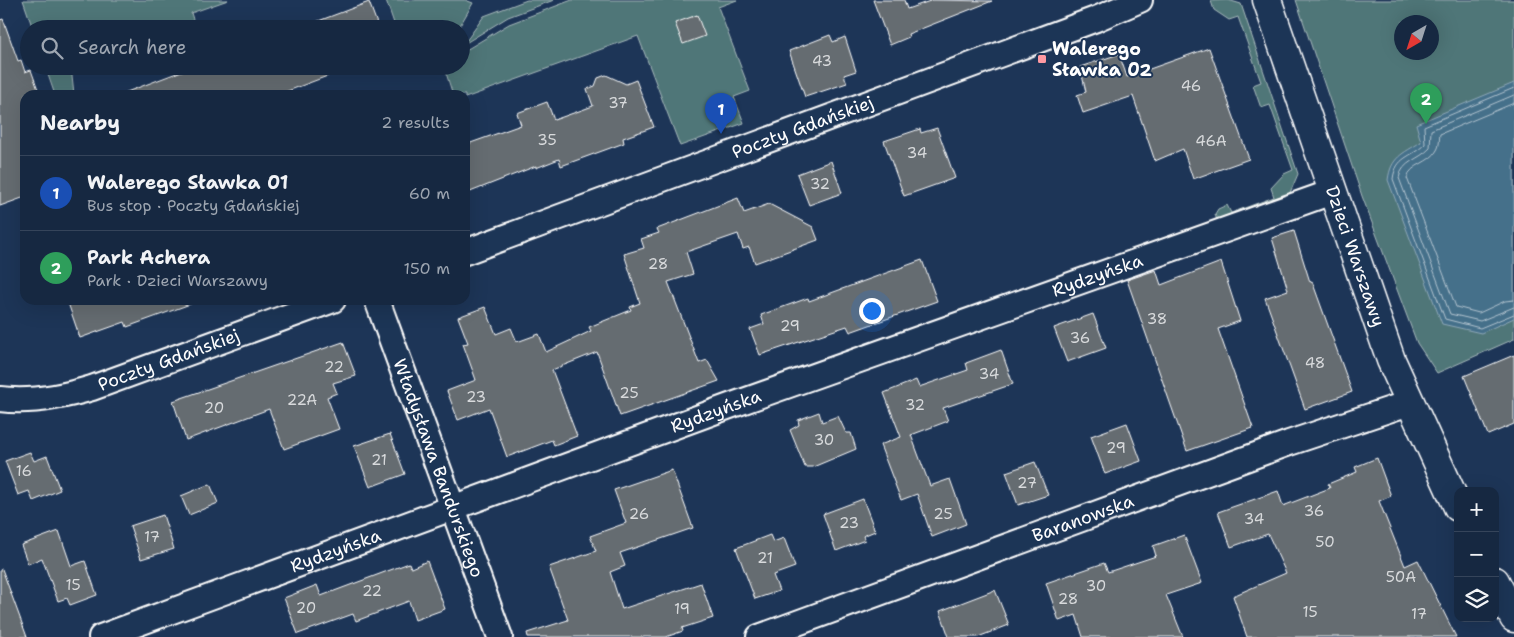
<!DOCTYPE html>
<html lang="en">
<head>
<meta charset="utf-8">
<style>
	body { margin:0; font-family:"Shantell Sans",sans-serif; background:#1f3048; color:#f1f3f6 }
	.controls { position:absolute; right:15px; bottom:15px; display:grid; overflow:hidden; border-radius:10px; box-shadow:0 5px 20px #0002 }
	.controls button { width:45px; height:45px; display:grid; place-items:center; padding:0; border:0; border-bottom:1px solid #35445a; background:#162841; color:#f1f3f6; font:25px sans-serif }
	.compass { position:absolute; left:1394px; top:15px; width:45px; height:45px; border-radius:50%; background:#162841; box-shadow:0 5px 20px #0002; rotate:219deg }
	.you { position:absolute; left:871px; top:310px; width:18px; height:18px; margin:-12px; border:4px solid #fff; border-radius:50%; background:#1a73e8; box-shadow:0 0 0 8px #1a73e833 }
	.badge { display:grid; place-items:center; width:32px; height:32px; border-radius:50%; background:#ff9aa2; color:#fff; font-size:16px; font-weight:700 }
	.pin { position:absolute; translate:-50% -41px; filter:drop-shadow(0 1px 2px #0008) }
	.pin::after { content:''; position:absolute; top:26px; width:18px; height:15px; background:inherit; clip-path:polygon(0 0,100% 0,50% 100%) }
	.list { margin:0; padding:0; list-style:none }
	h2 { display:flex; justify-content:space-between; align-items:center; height:65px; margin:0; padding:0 20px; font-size:21px }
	h2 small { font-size:16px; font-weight:400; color:#9ea6b1 }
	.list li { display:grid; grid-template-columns:32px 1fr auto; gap:15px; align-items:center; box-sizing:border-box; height:75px; padding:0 20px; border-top:1px solid #35445a }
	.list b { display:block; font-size:19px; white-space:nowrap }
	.list p { margin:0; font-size:16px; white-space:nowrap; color:#9ea6b1 }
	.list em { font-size:16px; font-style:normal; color:#9ea6b1 }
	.icon { flex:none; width:28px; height:28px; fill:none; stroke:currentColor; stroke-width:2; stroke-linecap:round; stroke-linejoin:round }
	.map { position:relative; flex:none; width:1514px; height:637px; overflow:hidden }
	.search { position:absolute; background:#162841; box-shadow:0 5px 20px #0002; left:20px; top:20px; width:450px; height:55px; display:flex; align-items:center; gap:12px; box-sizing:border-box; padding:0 18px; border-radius:28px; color:#9ea6b1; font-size:19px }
	.panel { position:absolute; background:#162841; box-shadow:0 5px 20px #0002; left:20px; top:90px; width:450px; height:215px; border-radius:15px }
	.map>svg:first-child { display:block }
	.green { fill:#507678; stroke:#a8babc; fill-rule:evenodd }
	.water { fill:#446f8a; stroke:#8fa9b9 }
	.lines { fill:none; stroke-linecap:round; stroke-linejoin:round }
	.shore { stroke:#b4c5d0; stroke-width:1 }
	.building { fill:#656c71; stroke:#fff }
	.street-casing { stroke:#fff; stroke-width:28 }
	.secondary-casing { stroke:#fff; stroke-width:31 }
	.street { stroke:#1d3557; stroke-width:24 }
	.secondary { stroke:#1d3557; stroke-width:28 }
	.poi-dot { fill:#ff9aa2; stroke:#1d3557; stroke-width:2 }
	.labels { text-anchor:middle; stroke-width:4; stroke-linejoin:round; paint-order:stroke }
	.number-label { font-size:15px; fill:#d8dadc }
	.poi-label { font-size:18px; font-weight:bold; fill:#fff; stroke:#1d3557; text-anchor:start }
	.street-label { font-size:18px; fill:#fff; stroke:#1d3557 }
</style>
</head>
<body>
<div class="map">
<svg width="1514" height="637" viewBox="0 0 1514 637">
	<rect width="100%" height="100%" fill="#1d3557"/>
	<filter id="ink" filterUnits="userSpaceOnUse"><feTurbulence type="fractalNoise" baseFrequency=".02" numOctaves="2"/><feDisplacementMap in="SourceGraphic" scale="10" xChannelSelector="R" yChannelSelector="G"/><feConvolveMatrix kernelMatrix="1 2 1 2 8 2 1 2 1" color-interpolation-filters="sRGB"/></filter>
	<g filter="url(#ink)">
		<!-- green -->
		<g class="green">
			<polygon points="23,0 228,0 191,13 196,29 33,29"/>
			<polygon points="386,0 465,0 473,3 458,29 396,29"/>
			<polygon points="527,0 554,0 508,17 464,44 484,16"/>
			<polygon points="572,0 737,0 718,7 750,91 734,97 744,123 680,146 638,36 465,98 465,95 453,95 446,73 449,66 461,66 461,53 509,24"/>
			<polygon points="1228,0 1241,4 1298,174 1289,195 1217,221 1215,214 1218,209 1227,205 1231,213 1274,197 1271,188 1284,174 1293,170 1270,105 1261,108 1253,85 1261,82 1238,17 1229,20 1214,10 1211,1"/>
			<path d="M1296,0h218v339l-77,34 -20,-30 -55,-147zM1402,22h30v30h-30z"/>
			<polygon points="45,66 79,66 71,67 74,95 55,95"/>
		</g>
		<!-- water -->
		<path class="water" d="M1514,83v235l-33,15 -39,-9 -54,-144c3,-23 14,-26 33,-38l-5,-18z"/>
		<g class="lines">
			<!-- shore -->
			<g class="shore">
				<path d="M1514,88l-90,38 1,18c-14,14 -29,12 -32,35l52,140 35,9 34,-14"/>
				<path d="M1514,95l-83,35 -1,18c-11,12 -28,13 -31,30l51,136 30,7 34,-14"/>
				<path d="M1514,103l-74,31c-1,5 0,11 -3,16 -6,13 -27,14 -30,28l49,129 23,6 26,-12 9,-1"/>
			</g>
		</g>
		<!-- building -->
		<g class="building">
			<polygon points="873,0 904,0 907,9 933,0 992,1 908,34 909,37 890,45"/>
			<polygon points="369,2 379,29 297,29"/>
			<polygon points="697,15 705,36 683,44 675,23"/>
			<polygon points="3,19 18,61 21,60 25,72 31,70 40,95 25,95 25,197 0,206 0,20"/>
			<polygon points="830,35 833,42 845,37 856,71 844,75 847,83 805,97 789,51"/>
			<polygon points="1209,48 1249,159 1193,179 1183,149 1155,161 1133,96 1083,113 1077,95 1086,92 1080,67 1119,54 1127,77"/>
			<polygon points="195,66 354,66 277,95 124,95 124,93"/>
			<polygon points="606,75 626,84 636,80 654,127 623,138 624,143 561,166 559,159 536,168 536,166 465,194 465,145 521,125 517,113 547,102 554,120 593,106 587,89 595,86 598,78"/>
			<polygon points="937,128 955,178 904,196 884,141 920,129 921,133"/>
			<polygon points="831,161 842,193 809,205 797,174"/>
			<polygon points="738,198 744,213 769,204 813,227 818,240 755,263 749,247 743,249 738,234 686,252 693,274 668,282 699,363 707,360 719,381 620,416 597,352 552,370 577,436 554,445 552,440 507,457 489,408 458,420 447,391 476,380 463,344 468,343 458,317 485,307 496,334 511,328 517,342 539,334 546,352 591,331 589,327 631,310 630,307 640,303 624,254 644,248 641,239 659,233 657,229"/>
			<polygon points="1294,231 1310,282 1312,281 1352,392 1305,409 1265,298 1288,290 1272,238"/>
			<polygon points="922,260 937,301 850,332 847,326 760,355 750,329 764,324 761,315 808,298 809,301"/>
			<polygon points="1221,262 1240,321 1218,329 1253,428 1187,451 1127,280 1156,270 1161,285"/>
			<polygon points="67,300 192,300 193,303 127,327 125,322 80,338"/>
			<polygon points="1093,314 1106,348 1067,362 1054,328"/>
			<polygon points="343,342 356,376 333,383 337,393 327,397 339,429 284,449 269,409 186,440 173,401"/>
			<polygon points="1001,350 1013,384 943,408 948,421 911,435 930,486 950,479 966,524 932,537 917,494 901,500 880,445 901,437 884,393 916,380 919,387 968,370 966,363"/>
			<polygon points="1514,355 1514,424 1488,435 1464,376"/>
			<polygon points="819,412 822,422 838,416 846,433 851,433 856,449 813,467 805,467 790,430 799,425 798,420"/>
			<polygon points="1127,423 1141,461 1105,474 1091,436"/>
			<polygon points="390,434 405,474 370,487 354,446"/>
			<polygon points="30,452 34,461 47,456 60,490 33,501 29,491 18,495 5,461"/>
			<polygon points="1377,458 1391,496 1379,501 1405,566 1418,560 1456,637 1247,637 1233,596 1286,573 1268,534 1231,547 1218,512 1278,491 1283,506 1330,488 1328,484 1357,472 1355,467"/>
			<polygon points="1035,462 1048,495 1018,505 1006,472"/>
			<polygon points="672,470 693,528 620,553 625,566 610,572 622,609 701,583 713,618 682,628 683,631 666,637 528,637 527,633 568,620 549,567 596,551 590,536 626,523 614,490"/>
			<polygon points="210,484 218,503 189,515 181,496"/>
			<polygon points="863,499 875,531 863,536 865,540 836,551 823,514"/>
			<polygon points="163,515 174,549 141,559 130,526"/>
			<polygon points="59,531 71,566 85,561 97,595 70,605 67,598 58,601 42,558 28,564 21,545"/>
			<polygon points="770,535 773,542 784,538 795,567 773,575 779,591 755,599 736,548"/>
			<polygon points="1184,535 1202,583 1166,595 1183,637 1083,637 1076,615 1059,621 1046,583 1104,563 1108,572 1156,556 1153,546"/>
			<polygon points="427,561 445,609 415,620 409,601 356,621 353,614 298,634 284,598 317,585 321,596 409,563 411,568"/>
			<polygon points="2,569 27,637 0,637 0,570"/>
			<polygon points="995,590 1009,625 978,637 949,637 940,611"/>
		</g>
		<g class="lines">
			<defs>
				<g id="street">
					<path id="s1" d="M465,252l631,-233 44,-19"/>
					<path id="s2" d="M377,300l123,337"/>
					<path id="s3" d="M0,399c31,4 62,-2 92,-11l241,-88"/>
					<path id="s4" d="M101,637l626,-230 605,-215"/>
					<path id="s5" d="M759,637l530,-194 120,-40"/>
				</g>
				<g id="secondary">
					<path id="s6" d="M1267,0l124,360 67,147"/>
					<polyline points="1495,581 1514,618"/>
				</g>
			</defs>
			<!-- street casing -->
			<use href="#street" class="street-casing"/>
			<!-- secondary casing -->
			<use href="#secondary" class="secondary-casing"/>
			<!-- street -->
			<use href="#street" class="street"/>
			<!-- secondary -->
			<use href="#secondary" class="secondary"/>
		</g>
	</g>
	<!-- markers -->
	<rect class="poi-dot" x="1037" y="54" width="10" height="10" rx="2.5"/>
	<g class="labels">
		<!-- number labels -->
		<g class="number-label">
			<text x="822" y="66">43</text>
			<text x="1191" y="91">46</text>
			<text x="618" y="108">37</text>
			<text x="547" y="145">35</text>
			<text x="1211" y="146">46A</text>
			<text x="917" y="158">34</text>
			<text x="820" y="189">32</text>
			<text x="658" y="269">28</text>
			<text x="1157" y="324">38</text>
			<text x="790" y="331">29</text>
			<text x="1080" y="343">36</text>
			<text x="1315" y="368">48</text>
			<text x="334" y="372">22</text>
			<text x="989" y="379">34</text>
			<text x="629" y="398">25</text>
			<text x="476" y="402">23</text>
			<text x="302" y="405">22A</text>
			<text x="915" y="410">32</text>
			<text x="214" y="413">20</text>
			<text x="824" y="445">30</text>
			<text x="1116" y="453">29</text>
			<text x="379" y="465">21</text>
			<text x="24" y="476">16</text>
			<text x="1027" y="488">27</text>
			<text x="1314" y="516">36</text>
			<text x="639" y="519">26</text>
			<text x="943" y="519">25</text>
			<text x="1254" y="524">34</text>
			<text x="849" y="528">23</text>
			<text x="152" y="542">17</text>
			<text x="1325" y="547">50</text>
			<text x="765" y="563">21</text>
			<text x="1401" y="582">50A</text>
			<text x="73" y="590">15</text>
			<text x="1096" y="591">30</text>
			<text x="372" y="596">22</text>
			<text x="1068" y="604">28</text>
			<text x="306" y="613">20</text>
			<text x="682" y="614">19</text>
			<text x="1310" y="617">15</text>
			<text x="1419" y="619">17</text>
		</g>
		<!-- poi labels -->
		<g class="poi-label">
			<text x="1052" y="55">Walerego<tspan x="1052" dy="21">Sławka 02</tspan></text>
		</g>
		<!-- street labels -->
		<g class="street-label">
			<text dy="6" stroke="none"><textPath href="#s1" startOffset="360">Poczty Gdańskiej</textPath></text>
			<text dy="6" stroke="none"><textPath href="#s6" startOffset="271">Dzieci Warszawy</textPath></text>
			<text dy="6" stroke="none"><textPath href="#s4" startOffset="1060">Rydzyńska</textPath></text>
			<text dy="6" stroke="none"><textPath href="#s3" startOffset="175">Poczty Gdańskiej</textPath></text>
			<text dy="6" stroke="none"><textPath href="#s4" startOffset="655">Rydzyńska</textPath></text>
			<text dy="6" stroke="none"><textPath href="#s2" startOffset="179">Władysława Bandurskiego</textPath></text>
			<text dy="6" stroke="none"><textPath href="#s5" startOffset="345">Baranowska</textPath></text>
			<text dy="6" stroke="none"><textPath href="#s4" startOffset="250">Rydzyńska</textPath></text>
		</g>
	</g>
</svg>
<div class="controls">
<button>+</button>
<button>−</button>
<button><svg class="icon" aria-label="layers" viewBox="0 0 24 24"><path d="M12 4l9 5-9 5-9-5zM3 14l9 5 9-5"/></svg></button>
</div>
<svg class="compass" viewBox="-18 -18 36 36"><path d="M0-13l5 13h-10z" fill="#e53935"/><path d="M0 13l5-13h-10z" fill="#9ea6b1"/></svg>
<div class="you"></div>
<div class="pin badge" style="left:721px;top:134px;background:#1a4fb4">1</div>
<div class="pin badge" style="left:1426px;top:124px;background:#2e9e5b">2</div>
<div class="search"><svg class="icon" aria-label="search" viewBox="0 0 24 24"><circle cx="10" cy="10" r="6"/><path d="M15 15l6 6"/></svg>Search here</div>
<section class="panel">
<h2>Nearby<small>2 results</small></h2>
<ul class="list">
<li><span class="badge" style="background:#1a4fb4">1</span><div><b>Walerego Sławka 01</b><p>Bus stop · Poczty Gdańskiej</p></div><em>60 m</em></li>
<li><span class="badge" style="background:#2e9e5b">2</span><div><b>Park Achera</b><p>Park · Dzieci Warszawy</p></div><em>150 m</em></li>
</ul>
</section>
</div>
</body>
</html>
